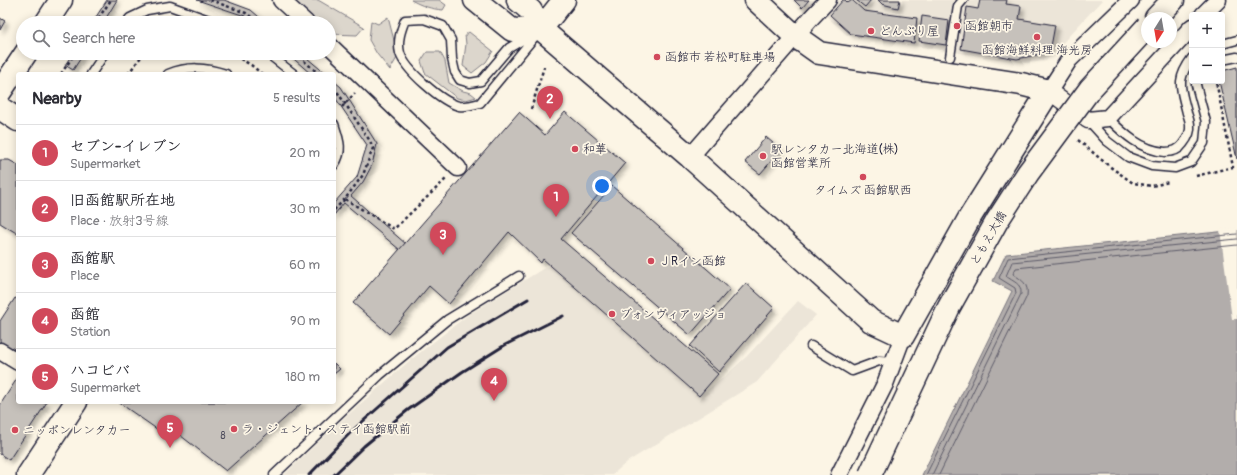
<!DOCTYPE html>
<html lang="en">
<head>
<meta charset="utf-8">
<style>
	body { margin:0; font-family:Pangolin,"Klee One",sans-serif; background:#f7f7f7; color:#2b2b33 }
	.controls { position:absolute; right:12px; top:12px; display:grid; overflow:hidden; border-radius:4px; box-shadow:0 2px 10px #0003 }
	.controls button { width:36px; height:36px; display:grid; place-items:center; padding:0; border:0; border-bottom:1px solid #e1e1e2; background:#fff; color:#2b2b33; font:20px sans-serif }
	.compass { position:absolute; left:1141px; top:12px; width:36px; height:36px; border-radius:50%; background:#fff; box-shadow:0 2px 10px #0003; rotate:191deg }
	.you { position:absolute; left:602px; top:186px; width:14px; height:14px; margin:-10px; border:3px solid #fff; border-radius:50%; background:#1a73e8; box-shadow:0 0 0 6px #1a73e833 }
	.badge { display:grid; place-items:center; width:26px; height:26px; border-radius:50%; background:#d1495b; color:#fff; font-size:13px; font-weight:700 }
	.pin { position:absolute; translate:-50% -33px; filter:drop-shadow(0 1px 2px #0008) }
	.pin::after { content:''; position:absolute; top:21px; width:14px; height:12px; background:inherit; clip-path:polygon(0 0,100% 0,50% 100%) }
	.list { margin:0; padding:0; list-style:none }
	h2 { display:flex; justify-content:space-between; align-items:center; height:52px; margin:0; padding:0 16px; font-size:17px }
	h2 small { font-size:13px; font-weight:400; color:#7c7c81 }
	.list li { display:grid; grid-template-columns:26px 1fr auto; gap:12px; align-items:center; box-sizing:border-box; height:56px; padding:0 16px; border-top:1px solid #e1e1e2 }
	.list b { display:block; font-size:15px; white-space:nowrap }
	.list p { margin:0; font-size:13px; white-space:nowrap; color:#7c7c81 }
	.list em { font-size:13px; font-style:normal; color:#7c7c81 }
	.icon { flex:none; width:22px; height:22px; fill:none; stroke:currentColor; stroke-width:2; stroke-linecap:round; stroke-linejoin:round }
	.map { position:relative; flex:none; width:1237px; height:475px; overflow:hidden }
	.search { position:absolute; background:#fff; box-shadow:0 2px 10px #0003; left:16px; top:16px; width:320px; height:44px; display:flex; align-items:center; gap:10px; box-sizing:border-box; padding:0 14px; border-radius:22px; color:#7c7c81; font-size:15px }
	.panel { position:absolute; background:#fff; box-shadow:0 2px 10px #0003; left:16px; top:72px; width:320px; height:332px; border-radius:4px }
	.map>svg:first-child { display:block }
	.built { fill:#ece5d8 }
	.green { fill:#dcd6cc; stroke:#7f7c84 }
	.water { fill:#b2adab; stroke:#78757e }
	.pier { fill:#fcf5e5 }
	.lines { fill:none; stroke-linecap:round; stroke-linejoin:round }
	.shore { stroke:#5c5a68; stroke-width:1 }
	.building { fill:#c6c1bb; stroke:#22223b; filter:url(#shadow) }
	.lane-casing { stroke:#22223b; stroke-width:11 }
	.street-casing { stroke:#22223b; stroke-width:19 }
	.secondary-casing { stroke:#22223b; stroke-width:25 }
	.highway-casing { stroke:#22223b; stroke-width:25 }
	.path { stroke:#22223b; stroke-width:2.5; stroke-dasharray:3 3; stroke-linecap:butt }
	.lane { stroke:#fcf5e5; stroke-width:8 }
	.street { stroke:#fcf5e5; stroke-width:16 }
	.secondary { stroke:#fcf5e5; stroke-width:22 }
	.highway { stroke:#fcf5e5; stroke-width:22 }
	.rail { stroke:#22223b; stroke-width:3 }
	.secondary-bridge-casing { stroke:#22223b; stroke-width:25; stroke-linecap:butt }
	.secondary-bridge { stroke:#fcf5e5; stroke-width:22 }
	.poi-dot { fill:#d1495b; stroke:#fcf5e5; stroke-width:1.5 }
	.labels { text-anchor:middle; stroke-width:3.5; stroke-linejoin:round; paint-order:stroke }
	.number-label { font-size:10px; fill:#4b4a5b }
	.poi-label { font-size:12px; fill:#22223b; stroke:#fcf5e5; text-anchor:start }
	.street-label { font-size:12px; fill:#22223b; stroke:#fcf5e5 }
</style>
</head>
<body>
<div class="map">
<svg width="1237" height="475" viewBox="0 0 1237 475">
	<defs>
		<filter id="shadow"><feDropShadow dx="3.5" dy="3.5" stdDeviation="2" flood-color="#0004"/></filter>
	</defs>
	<rect width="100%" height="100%" fill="#fcf5e5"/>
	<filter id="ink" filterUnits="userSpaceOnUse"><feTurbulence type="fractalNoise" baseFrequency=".025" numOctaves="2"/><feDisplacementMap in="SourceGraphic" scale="8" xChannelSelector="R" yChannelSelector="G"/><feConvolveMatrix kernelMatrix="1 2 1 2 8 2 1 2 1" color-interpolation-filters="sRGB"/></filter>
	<g filter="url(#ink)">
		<!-- built -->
		<g class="built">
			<polygon points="791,0 1102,0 1046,61 1026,63 848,36 825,15 805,12"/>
			<polygon points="549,265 699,396 723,378 747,356 798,301 816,315 757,382 627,462 612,475 284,475 332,429 408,362 468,315"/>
		</g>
		<!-- green -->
		<g class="green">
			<polygon points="294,0 318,0 364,27 357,35 329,34 329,23 317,23"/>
			<path d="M411,0h28l7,5 -3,5c-12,-1 -21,-4 -32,-10z"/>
			<polygon points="388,17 398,56 390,70 377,54 369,40 371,21 378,24"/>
			<polygon points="469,32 493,51 486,62 472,73 463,66 466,44 465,35"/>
			<polygon points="427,52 440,52 445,61 449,83 463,91 471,93 476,97 466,100 457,98 425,73 421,61"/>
		</g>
		<!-- water -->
		<polygon class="water" points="1237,230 1237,475 922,475 1012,291 993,281 1006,254"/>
		<!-- pier -->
		<polygon class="pier" points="1237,228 1237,319 1232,319 1220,230"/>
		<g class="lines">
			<!-- shore -->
			<g class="shore">
				<polyline points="926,475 1016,293 1015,288 999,278 1008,258 1237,234"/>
				<path d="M932,475l89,-181c1,-11 -8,-12 -15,-18l6,-14 225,-23"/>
				<path d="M939,475l88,-179c2,-12 -5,-16 -14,-22l3,-6 221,-23"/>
			</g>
		</g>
		<!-- building -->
		<g class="building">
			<polygon points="107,0 117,0 103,23 92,23"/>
			<polygon points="197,0 224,0 251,10 266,23 253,23 245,16"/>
			<polygon points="794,0 809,0 802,8"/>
			<polygon points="843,0 845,0 848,3 852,0 864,11 917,18 914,43 851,34 830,15"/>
			<polygon points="856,0 871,0 865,7"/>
			<polygon points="878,0 900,0 898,8 882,4"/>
			<polygon points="980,0 1007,0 1006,4 1021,6 1019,19 1055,25 1050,52 1017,59 961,49 967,7 978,9"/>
			<polygon points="922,16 949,20 946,45 919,41"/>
			<polygon points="0,18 5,21 0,30"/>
			<polygon points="73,53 84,53 73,70 65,65"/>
			<polygon points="287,53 301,53 326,74 311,74"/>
			<polygon points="1237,67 1237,159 1219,81 1222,81 1222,71"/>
			<polygon points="334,81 341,87 377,144 372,165 363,182 351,196 406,244 400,250 344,203 334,215 334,203 357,177 367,145 334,96"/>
			<polygon points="519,112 545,135 565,112 625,163 561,239 718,374 699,396 543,259 541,263 509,232 449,304 429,286 389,334 353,303"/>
			<polygon points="766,137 781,150 760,174 745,162"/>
			<polygon points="0,160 9,160 18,165 18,234 0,223"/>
			<polygon points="612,186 730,289 690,335 571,233"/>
			<polygon points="746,283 774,308 719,372 690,346"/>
			<polygon points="15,298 18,299 18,354 0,342 0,321"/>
			<polygon points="334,363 340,369 334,374"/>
			<polygon points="18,377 18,402 47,402 9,460 0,454 0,405"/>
			<polygon points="118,402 303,402 226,471 176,432 171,439"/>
		</g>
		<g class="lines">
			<defs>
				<g id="lane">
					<path d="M424,19l19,7 8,14 1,19 3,13 5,8 10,3 11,-2 28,-33 32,-19 -61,74c-7,2 -14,4 -21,3 -17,-4 -54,-36 -59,-53 -3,-12 1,-23 5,-33z"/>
					<polyline points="126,23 130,18 147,10 170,6 217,23"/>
					<polyline points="1222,44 1237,40"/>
					<polyline points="267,53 294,74"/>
					<polyline points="950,57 958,6 963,0"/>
					<polyline points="1222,60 1237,57"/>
					<polyline points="91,74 105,53"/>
					<path d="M168,74c20,-8 37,-7 58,0"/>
					<path d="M1108,118c16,16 33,32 57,34 7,0 14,-2 18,-8 4,-5 8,-12 7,-19 0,-4 -2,-9 -3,-12 -6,-25 -12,-32 5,-55"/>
					<polyline points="1088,120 1107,141 1128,157 1152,166 1175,168 1191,162 1204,143 1206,122 1196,85 1196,81"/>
					<path d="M334,124c5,15 10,27 0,41"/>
					<polyline points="811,346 852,371 879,361 893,362"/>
					<polyline points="274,475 380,375 447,320 519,276"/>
				</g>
				<g id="street">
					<polyline points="281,0 306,23"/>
					<polyline points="1131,0 1069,60 1049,91 1088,120 1108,118 1192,27"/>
					<polyline points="1203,15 1218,0"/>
					<polyline points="329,45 458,168"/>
					<polyline points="690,157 811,18 828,0"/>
					<polyline points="0,351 18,362"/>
					<polyline points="839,475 885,384 903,336"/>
				</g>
				<g id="secondary">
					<polyline points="475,0 512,30 541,29"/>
					<polyline points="518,0 531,11 541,29 690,157 871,321 903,336 970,217 1049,91 1021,84 819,53 795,36 756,0"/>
					<polyline points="1156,18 1173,0"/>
					<polyline points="541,29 564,0"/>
					<polyline points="0,108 18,120"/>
					<polyline points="28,475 76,402"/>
				</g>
				<g id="highway">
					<polyline points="46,23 61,0"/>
					<polyline points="0,92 26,53"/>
				</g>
			</defs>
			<!-- lane casing -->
			<use href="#lane" class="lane-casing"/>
			<!-- street casing -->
			<use href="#street" class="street-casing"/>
			<!-- secondary casing -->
			<use href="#secondary" class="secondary-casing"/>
			<!-- highway casing -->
			<use href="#highway" class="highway-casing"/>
			<!-- path -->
			<g class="path">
				<polyline points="210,0 246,13 259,23"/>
				<polyline points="95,23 111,0"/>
				<polyline points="230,53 251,65 262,74"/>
				<polyline points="295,53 319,74"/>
				<polyline points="61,74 75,53"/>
				<polyline points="128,74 144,53"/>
				<polyline points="334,87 370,141 373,148 363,175 345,199 334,210"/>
				<polyline points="342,107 355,93"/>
				<polyline points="531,109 544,67"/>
				<polyline points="1078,140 1109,166 1133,183 1152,186 1169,182"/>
				<polyline points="1196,176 1233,167 1216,81"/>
				<polyline points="345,199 394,229 446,179"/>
			</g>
			<!-- lane -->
			<use href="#lane" class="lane"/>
			<!-- street -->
			<use href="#street" class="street"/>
			<!-- secondary -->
			<use href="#secondary" class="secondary"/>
			<!-- highway -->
			<use href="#highway" class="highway"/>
			<!-- rail -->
			<g class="rail">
				<polyline points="309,475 352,431 447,347 528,299"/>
				<polyline points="334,475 364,446 408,410 462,372 505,345 563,316"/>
			</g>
			<defs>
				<polyline id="secondary-bridge" points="870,475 949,307 997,221 1028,173 1090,89 1147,27"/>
			</defs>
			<!-- secondary-bridge casing -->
			<use href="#secondary-bridge" class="secondary-bridge-casing"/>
			<!-- secondary-bridge -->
			<use href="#secondary-bridge" class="secondary-bridge"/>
		</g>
	</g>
	<!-- markers -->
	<g class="poi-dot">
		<circle cx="957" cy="26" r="4"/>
		<circle cx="871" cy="31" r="4"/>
		<circle cx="1037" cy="37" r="4"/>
		<circle cx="657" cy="57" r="4"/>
		<circle cx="575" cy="149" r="4"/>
		<circle cx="763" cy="156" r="4"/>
		<circle cx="863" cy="177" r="4"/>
		<circle cx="651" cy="261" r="4"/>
		<circle cx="612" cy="314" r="4"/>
		<circle cx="234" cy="429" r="4"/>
		<circle cx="15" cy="430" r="4"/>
	</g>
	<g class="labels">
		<!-- number labels -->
		<g class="number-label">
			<text x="223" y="439">8</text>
		</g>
		<!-- poi labels -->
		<g class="poi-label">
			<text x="965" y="30">函館朝市</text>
			<text x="879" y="35">どんぶり屋</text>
			<text x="1037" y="54" text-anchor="middle">函館海鮮料理 海光房</text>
			<text x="665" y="61">函館市 若松町駐車場</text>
			<text x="583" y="153">和華</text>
			<text x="771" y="153">駅レンタカー北海道(株)<tspan x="771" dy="14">函館営業所</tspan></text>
			<text x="863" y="194" text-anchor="middle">タイムズ 函館駅西</text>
			<text x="659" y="265">ＪRイン函館</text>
			<text x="620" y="318">ブォンヴィアッジョ</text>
			<text x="242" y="433">ラ・ジェント・ステイ函館駅前</text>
			<text x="23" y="434">ニッポンレンタカー</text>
		</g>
		<!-- street labels -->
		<g class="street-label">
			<text transform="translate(988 238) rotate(-60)" y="4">ともえ大橋</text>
		</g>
	</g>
</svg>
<div class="controls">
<button>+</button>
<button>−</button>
</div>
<svg class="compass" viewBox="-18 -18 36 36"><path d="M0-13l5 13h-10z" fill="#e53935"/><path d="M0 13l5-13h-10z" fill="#7c7c81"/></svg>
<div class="you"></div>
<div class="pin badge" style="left:556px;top:217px">1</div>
<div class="pin badge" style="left:550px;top:119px">2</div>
<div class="pin badge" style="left:443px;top:255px">3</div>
<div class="pin badge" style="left:494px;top:401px">4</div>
<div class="pin badge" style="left:170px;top:448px">5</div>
<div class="search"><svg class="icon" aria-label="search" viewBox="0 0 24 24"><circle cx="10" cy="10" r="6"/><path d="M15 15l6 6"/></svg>Search here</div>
<section class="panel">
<h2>Nearby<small>5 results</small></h2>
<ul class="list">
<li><span class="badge">1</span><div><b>セブン-イレブン</b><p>Supermarket</p></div><em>20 m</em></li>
<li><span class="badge">2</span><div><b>旧函館駅所在地</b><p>Place · 放射3号線</p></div><em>30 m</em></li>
<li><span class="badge">3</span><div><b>函館駅</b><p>Place</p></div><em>60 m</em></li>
<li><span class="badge">4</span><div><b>函館</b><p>Station</p></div><em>90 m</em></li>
<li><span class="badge">5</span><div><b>ハコビバ</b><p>Supermarket</p></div><em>180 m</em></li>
</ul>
</section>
</div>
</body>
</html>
